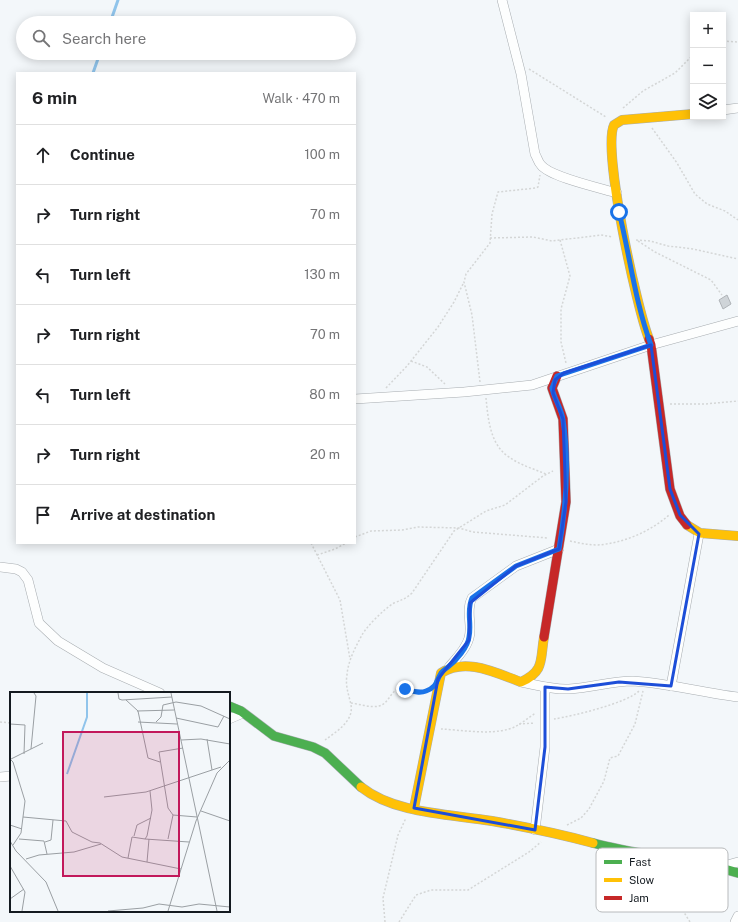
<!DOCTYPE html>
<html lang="en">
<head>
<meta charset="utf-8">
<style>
	body { margin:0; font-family:"Public Sans",sans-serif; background:#f2f2f2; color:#202124 }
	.controls { position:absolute; right:12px; top:12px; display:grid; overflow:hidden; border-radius:0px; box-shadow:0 2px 10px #0003 }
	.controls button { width:36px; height:36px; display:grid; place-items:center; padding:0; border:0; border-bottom:1px solid #e0e0e0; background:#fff; color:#202124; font:20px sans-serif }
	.stop { position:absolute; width:12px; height:12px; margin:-9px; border:3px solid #1a73e8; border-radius:50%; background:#fff }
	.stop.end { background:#1a73e8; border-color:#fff; box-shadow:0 1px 4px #0008 }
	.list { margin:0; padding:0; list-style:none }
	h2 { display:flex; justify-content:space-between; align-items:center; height:52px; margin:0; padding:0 16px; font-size:17px }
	h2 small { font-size:13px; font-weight:400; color:#757577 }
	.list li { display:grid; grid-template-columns:26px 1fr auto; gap:12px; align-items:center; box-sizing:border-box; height:60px; padding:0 16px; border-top:1px solid #e0e0e0 }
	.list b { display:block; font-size:15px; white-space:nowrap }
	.list em { font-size:13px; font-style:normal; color:#757577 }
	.icon { flex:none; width:22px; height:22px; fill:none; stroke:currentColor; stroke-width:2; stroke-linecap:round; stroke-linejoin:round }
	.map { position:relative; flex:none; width:738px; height:922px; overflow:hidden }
	.search { position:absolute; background:#fff; box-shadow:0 2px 10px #0003; left:16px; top:16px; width:340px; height:44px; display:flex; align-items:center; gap:10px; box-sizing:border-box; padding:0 14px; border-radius:22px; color:#757577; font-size:15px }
	.panel { position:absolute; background:#fff; box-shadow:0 2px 10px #0003; left:16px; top:72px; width:340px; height:472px; border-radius:0px }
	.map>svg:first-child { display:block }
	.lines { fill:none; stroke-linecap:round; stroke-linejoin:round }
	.stream { stroke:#90c4eb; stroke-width:3 }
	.building { fill:#cfd4d8; stroke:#afb3b7 }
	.street-casing { stroke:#a8adb1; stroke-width:10 }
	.fast-casing { stroke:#a8adb1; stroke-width:10 }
	.slow-casing { stroke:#a8adb1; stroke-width:10 }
	.jam-casing { stroke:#a8adb1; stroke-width:10 }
	.path { stroke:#d4d6d6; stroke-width:1.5; stroke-dasharray:2 2; stroke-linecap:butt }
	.street { stroke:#fdfefe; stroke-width:9 }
	.fast { stroke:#4caf50; stroke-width:9 }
	.slow { stroke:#ffc107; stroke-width:9 }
	.jam { stroke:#c62828; stroke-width:9 }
	.route { stroke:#1a73e8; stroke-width:5 }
	.marked { fill:none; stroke:#1d4ed8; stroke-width:3; stroke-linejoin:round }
	.inset-river { fill:none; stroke:#90c4eb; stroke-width:2 }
	.inset-road { fill:none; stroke:#9a9fa3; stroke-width:1 }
	.view { fill:#c2185b; fill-opacity:0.15; stroke:#c2185b; stroke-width:2 }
	.inset-edge { fill:none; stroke:#141a20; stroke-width:2 }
	.key { fill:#fff; stroke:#b8babc; stroke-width:1 }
	.key-label { font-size:11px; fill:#141a20 }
</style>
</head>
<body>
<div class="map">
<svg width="738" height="922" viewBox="0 0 738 922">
	<rect width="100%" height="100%" fill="#f3f7fa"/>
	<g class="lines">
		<!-- stream -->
		<g class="stream">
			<polyline points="110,23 118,0"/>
			<polyline points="93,73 100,53"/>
		</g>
	</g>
	<!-- building -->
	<polygon class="building" points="727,295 731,304 723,309 719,300"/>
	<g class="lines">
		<defs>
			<g id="street">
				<path d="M502,0l19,74 14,80c2,3 3,8 6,11 9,12 59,23 76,28"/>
				<polyline points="723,110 738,108"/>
				<polyline points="355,399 464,392 532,385 651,345 738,321"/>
				<polyline points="0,567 16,569 22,572 28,580 39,623 58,641 103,668 160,693"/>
				<path d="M449,667c7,-8 17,-18 20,-29 4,-13 -4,-27 3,-40l44,-32 43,-17"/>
				<path d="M521,682c16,3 32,8 48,7 22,-1 42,-8 64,-8 35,2 70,12 105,16"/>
				<polyline points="671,686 699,534"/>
				<polyline points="229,719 243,713"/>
				<polyline points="0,777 11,776"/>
				<polyline points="535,830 545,747 545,687"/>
				<polyline points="720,867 738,862"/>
				<polyline points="735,922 738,916"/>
			</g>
			<g id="fast">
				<polyline points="229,706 241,711 274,736 313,747 325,753 361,787"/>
				<path d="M593,843c48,13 97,15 145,30"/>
			</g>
			<g id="slow">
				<path d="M649,339c-12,-30 -47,-190 -35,-214l8,-5 71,-6"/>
				<polyline points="687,525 700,533 738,536"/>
				<path d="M361,787c34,27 89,27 131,34 34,6 68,13 101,22"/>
				<path d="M414,808l27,-135c25,-16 55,0 80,9 24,-11 19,-22 23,-45"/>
			</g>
			<g id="jam">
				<polyline points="649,339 651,345 670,489 680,516 687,525"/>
				<polyline points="544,637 566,502 563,419 552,388 557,376"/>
			</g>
		</defs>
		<!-- street casing -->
		<use href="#street" class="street-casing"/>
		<!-- fast casing -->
		<use href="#fast" class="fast-casing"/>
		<!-- slow casing -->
		<use href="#slow" class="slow-casing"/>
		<!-- jam casing -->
		<use href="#jam" class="jam-casing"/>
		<!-- path -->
		<g class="path">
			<polyline points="723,41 738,42"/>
			<polyline points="529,69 606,117"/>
			<polyline points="623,108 643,91 675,73 693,55"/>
			<polyline points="652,128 677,163 695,194 707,204 725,211 738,220"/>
			<polyline points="490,238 533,237 552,241 601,235 613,237"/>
			<polyline points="560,240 570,276 561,309 561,342 566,363"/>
			<polyline points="636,240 650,241 668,246 693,249 738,259"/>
			<polyline points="638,241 655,252 711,280 722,295"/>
			<polyline points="411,361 427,367 445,384"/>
			<polyline points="480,382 472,315 464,282 466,274 490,243 492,214 498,192 536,188 538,187 540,175"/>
			<polyline points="386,388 407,366 438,327 454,302 464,282"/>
			<path d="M486,398c2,20 4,47 23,59 11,8 25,12 37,17"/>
			<polyline points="670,404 705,404 738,401"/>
			<polyline points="355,537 371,531 402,530 418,527 459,528 473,532 548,538"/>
			<path d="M570,541c9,2 18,4 28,4 25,-2 52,-13 71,-30"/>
			<polyline points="311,543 340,600 350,659"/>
			<polyline points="317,555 335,549 346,543"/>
			<path d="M351,703c8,1 20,5 28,3 10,-2 12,-17 21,-17 9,-1 16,5 25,2"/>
			<path d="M554,719c19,-3 73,-16 85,-28"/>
			<polyline points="0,722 11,723"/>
			<polyline points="519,724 535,723"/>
			<path d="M441,729c20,1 49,6 68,0 11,-3 18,-11 27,-16"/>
			<path d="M325,740c11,-8 29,-19 26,-35 -2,-10 -6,-19 -4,-30 1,-14 8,-27 15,-40 5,-9 22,-26 32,-32 7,-3 12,-4 18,-10l42,-62 32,-20 19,-6 38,-29 10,-5"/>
			<polyline points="567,825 581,818 589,809 604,781 610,758 618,756 635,724 643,691"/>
			<polyline points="655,866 690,922"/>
			<polyline points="385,922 383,898 398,835 406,818"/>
			<polyline points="399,922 416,895 431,890 468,890 529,852 541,842"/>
		</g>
		<!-- street -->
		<use href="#street" class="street"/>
		<!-- fast -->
		<use href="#fast" class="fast"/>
		<!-- slow -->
		<use href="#slow" class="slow"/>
		<!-- jam -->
		<use href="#jam" class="jam"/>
	</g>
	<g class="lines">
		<!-- route -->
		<path class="route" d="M405,689c7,2 14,5 21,2 12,-5 10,-10 15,-18 2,-3 5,-4 7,-6 8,-6 20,-20 21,-30 3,-14 -3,-26 3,-39l44,-32 43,-17c7,-42 11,-86 4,-129 -1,-11 -9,-21 -11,-32l5,-12 94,-31c-16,-43 -21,-89 -32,-133"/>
	</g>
	<!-- marked area -->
	<path class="marked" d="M651,345l19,144 10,26 19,19 -28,152 -52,-4 -51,7 -23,-2v60l-10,83 -121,-22 24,-129 31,-39 1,-37 46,-37 43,-17 7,-47 -3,-83 -10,-26 2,-13 9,-7z"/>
	<!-- overview -->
	<g transform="translate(10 692)">
		<rect width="220" height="220" fill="#f3f7fa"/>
		<path class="inset-river" d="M57,82l20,-57v-24"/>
		<path class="inset-road" d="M108,1l1,6 3,1 50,-3M161,1l46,218M116,8l12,11 10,47 12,4M127,19l37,-1M166,26l42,9 6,-11M128,30l39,2M146,30l5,-5 2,-12 13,-3 25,4 29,13M0,32l15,1 -1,29M197,47l5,31M171,48l20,-1 29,5M173,56l-24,4 9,56 5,7 24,2M21,57l5,-53 -2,-3M0,67l3,3 12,39 -4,32 -8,12M1,67l32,-16M94,105l42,-5 75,-25M191,119l29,10M13,125l43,4 6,11 20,10 8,1 22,14 59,12M0,133l12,4M124,144l3,-11 14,-7M9,147l25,2 3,13M135,147l44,3M158,147l5,-24M0,149l6,10 30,31 12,29M35,150l6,-2 2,-20M118,166l4,-21 13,2 2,-3 5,-26 -2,-19M16,167l13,-4 35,-3 27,-8M137,170l2,-23M0,174l15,26 -3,19M0,207l14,-10M98,219l35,-3 16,-4 23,3 17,-3 31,3M158,219l28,-90 21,-48 13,-13"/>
		<path class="view" d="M53,40h116v144h-116z"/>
		<rect width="220" height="220" class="inset-edge"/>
	</g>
	<!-- legend -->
	<rect x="596" y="848" width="132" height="64" rx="6" class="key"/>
	<rect x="604" y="860" width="18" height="4" fill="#4caf50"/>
	<rect x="604" y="878" width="18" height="4" fill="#ffc107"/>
	<rect x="604" y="896" width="18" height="4" fill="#c62828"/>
	<g class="key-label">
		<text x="629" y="866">Fast</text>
		<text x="629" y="884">Slow</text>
		<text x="629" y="902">Jam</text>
	</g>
</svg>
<div class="controls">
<button>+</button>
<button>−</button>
<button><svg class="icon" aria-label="layers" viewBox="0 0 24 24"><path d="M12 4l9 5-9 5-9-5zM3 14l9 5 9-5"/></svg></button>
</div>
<div class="stop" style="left:619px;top:212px"></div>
<div class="stop end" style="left:405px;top:689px"></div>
<div class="search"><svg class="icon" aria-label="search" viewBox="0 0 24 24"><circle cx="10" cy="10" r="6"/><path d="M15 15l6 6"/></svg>Search here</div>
<section class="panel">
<h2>6 min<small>Walk · 470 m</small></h2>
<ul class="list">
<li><svg class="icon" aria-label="ahead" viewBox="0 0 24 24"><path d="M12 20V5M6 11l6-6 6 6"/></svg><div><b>Continue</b></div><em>100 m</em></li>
<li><svg class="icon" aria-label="right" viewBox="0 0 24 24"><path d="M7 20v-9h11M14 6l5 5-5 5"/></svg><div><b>Turn right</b></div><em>70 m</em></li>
<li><svg class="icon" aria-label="left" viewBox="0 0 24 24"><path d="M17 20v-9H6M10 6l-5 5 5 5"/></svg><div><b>Turn left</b></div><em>130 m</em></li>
<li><svg class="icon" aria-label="right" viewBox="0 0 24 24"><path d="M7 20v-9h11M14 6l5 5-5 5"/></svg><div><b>Turn right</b></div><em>70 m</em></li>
<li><svg class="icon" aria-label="left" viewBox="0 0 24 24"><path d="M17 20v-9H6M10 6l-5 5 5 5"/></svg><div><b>Turn left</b></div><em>80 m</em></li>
<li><svg class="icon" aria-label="right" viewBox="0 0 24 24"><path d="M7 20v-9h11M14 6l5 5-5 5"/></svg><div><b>Turn right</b></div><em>20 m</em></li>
<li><svg class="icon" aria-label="arrive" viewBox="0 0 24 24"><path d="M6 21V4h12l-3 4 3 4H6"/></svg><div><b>Arrive at destination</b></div></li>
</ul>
</section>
</div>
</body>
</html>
